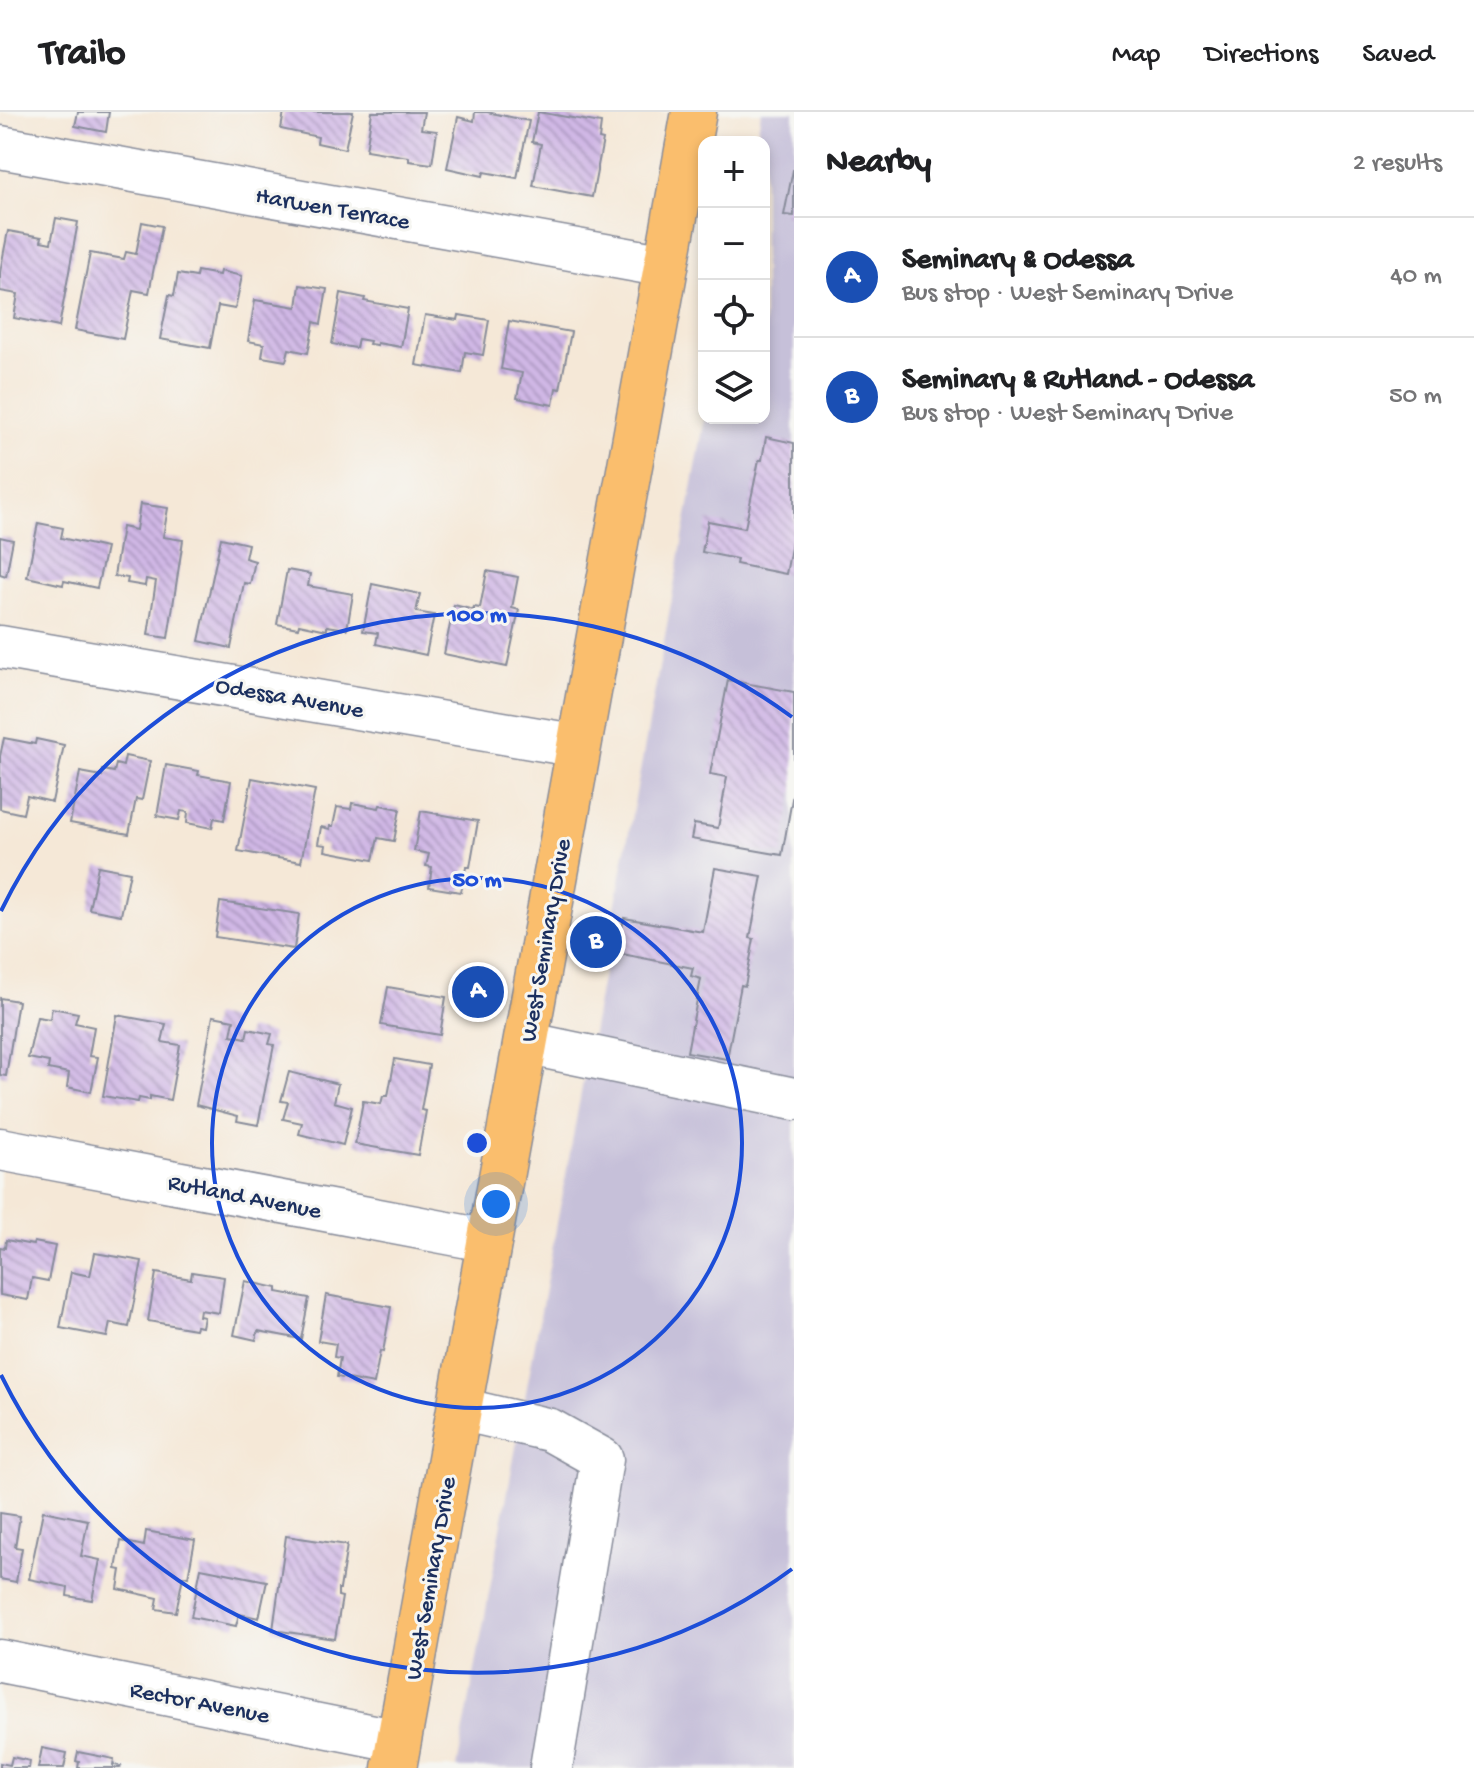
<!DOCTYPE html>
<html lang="en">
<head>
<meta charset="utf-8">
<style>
	body { margin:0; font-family:"Gochi Hand",sans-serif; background:#f2f2f2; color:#202124 }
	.controls { position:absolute; right:24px; top:24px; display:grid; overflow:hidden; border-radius:16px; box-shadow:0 4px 12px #0003 }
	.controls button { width:72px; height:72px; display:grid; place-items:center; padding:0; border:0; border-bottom:2px solid #e0e0e0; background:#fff; color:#202124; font:40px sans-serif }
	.you { position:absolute; left:496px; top:1092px; width:28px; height:28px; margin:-20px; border:6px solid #fff; border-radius:50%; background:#1a73e8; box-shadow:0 0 0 12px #1a73e833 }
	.badge { display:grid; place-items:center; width:52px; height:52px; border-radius:50%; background:#ea580c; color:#fff; font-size:26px; font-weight:700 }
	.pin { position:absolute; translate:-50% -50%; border:4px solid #fff; box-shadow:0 2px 8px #0006 }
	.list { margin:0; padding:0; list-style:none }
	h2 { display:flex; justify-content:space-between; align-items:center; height:104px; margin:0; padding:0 32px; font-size:34px }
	h2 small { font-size:26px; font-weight:400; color:#757577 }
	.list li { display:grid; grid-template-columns:52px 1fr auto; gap:24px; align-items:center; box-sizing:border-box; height:120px; padding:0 32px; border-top:2px solid #e0e0e0 }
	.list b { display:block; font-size:30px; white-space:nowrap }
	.list p { margin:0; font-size:26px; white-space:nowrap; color:#757577 }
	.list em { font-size:26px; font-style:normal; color:#757577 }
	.icon { flex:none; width:44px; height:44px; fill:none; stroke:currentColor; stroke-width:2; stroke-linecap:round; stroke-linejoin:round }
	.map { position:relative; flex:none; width:794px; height:1656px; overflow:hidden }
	header { display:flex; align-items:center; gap:48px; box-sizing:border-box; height:112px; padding:0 40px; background:#fff; border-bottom:2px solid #e0e0e0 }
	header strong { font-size:38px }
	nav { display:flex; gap:44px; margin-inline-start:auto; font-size:28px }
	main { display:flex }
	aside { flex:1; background:#fff }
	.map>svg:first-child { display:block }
	.industrial { fill:#c6c0d9 }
	.building { fill:url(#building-back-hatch) }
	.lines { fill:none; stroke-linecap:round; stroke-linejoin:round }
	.minor-casing { stroke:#888c9a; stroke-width:45 }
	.major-casing { stroke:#888c9a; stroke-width:47 }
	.minor { stroke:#fff; stroke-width:42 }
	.major { stroke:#fabe6d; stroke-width:44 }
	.ring { fill:none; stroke:#1d4ed8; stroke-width:4 }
	.labels { text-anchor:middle; stroke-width:6; stroke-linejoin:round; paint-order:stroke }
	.street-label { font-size:24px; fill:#1b2f5e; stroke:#f6f6f2 }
	.centre { fill:#1d4ed8; stroke:#f6f6f2; stroke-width:4 }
	.ring-label { font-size:24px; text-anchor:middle; font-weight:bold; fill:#1d4ed8; stroke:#f6f6f2; stroke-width:6; stroke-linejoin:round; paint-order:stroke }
</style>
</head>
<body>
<header>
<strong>Trailo</strong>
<nav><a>Map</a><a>Directions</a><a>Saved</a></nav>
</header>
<main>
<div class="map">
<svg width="794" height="1656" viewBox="0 0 794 1656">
	<defs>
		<pattern id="building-back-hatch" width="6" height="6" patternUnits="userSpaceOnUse" patternTransform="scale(2)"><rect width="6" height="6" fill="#d0b7e5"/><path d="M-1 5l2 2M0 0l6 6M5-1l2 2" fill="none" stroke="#a895bd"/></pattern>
	</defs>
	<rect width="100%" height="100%" fill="#f6f6f2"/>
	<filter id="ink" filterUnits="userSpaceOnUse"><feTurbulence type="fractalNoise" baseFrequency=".0125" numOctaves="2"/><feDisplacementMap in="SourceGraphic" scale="16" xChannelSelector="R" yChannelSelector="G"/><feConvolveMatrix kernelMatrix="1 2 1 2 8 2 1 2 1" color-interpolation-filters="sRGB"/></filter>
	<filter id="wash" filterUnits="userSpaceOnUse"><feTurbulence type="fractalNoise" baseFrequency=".006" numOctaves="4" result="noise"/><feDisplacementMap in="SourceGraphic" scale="32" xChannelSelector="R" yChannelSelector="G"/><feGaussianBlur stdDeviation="1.8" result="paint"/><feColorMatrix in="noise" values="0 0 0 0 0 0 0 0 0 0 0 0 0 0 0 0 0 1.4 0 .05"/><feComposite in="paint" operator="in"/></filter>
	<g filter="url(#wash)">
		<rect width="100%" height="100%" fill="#f5e8d7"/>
		<!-- industrial -->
		<polygon class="industrial" points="761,0 794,0 794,1656 457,1656 705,306 764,306 764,30 756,30"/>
		<g id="blocks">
			<!-- building -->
			<g class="building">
				<polygon points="78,0 109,0 106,20 75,14"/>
				<polygon points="284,0 353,0 345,37 317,31 318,25 281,17"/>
				<polygon points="372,0 424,0 421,17 437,19 432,52 409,49 409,45 366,38"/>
				<polygon points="475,0 487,0 529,9 517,66 484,60 483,64 447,56 458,5 474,9"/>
				<polygon points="538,0 601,11 599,27 603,28 592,85 533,74 541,32 532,30"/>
				<polygon points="793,58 794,58 794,104 784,103"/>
				<polygon points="56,106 78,110 59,215 14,206 18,182 0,179 0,160 8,119 42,125 41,129 51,131"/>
				<polygon points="142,110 162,114 149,181 133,178 123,227 75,218 90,141 124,147 126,140 136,142"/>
				<polygon points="197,159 219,163 220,159 242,164 235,197 218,194 210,236 160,227 169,183 174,184 178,162 196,165"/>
				<polygon points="300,173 327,177 321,212 314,210 308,241 289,237 286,249 262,245 264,232 248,229 255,188 297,195"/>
				<polygon points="341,181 365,186 364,189 408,197 401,235 377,231 377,233 369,232 370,229 358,227 356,236 332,232"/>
				<polygon points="425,203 458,208 459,203 489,208 483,243 465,240 462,261 416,253"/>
				<polygon points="509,209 571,220 560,277 556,276 553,293 517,286 522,261 501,257"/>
				<polygon points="766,325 794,331 794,420 786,462 736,452 737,447 702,440 708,409 745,416 759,348 762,348"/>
				<polygon points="140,392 168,396 163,425 183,428 168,526 148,523 156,469 146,467 145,474 127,471 128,466 114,464 122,415 136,418"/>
				<polygon points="38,411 63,416 61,426 106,436 97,476 64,469 63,473 27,465"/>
				<polygon points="0,425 13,428 6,464 0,462"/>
				<polygon points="221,426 248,432 245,446 255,449 250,472 244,471 231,536 199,529"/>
				<polygon points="287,458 310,462 308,474 353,482 347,517 327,514 327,518 299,512 298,516 277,512"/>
				<polygon points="487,459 518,465 512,496 519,498 507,555 444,542 454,493 474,498 474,495 480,496"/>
				<polygon points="372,472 420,482 416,500 434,503 426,543 376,532 378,521 363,519"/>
				<polygon points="728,568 794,580 794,676 782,743 691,727 694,712 718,716 727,665 710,662"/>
				<polygon points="4,626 35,632 36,627 64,633 52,690 27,684 23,702 0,697 0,644"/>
				<polygon points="125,644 150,649 142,688 136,687 129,722 70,711 80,660 102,664 103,658 114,660 116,652 123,654"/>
				<polygon points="166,653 199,659 198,663 231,669 224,708 214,706 212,716 187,711 188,700 181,699 179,708 157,704"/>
				<polygon points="252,666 315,678 301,750 238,739"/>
				<polygon points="352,691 379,696 380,693 400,697 394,729 378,726 373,748 325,739 326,733 318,732 321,715 330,717 330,714 333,714 337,695 351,697"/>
				<polygon points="421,699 478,709 470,755 466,755 461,780 429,775 432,755 426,754 429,742 414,739"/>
				<polygon points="98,754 130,760 121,803 89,797"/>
				<polygon points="715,756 762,764 750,826 754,827 745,874 741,873 727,947 687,940 701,867 691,864 693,856 617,841 624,806 703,820"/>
				<polygon points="220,790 299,802 294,837 215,825"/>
				<polygon points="388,875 446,885 440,923 381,913"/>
				<polygon points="0,886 18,889 6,964 0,963"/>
				<polygon points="52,896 78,901 75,911 94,915 89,944 98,945 91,980 67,975 69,961 48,957 49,950 28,946 37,905 50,907"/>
				<polygon points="117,903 166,912 162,930 180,933 170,988 150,984 150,988 139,986 138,990 103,984"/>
				<polygon points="213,904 234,908 231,923 246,926 248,917 272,922 269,932 274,933 258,1013 237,1009 238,1004 196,993"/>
				<polygon points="395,947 429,953 421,998 426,999 418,1043 355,1032 363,989 381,992 383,984 388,984"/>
				<polygon points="289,960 338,972 334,990 352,995 343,1033 299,1022 302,1011 283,1007 288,990 281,989"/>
				<polygon points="6,1128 33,1133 34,1130 55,1134 48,1169 32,1166 28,1188 0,1183 0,1135 5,1136"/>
				<polygon points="95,1141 142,1149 129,1215 110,1211 107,1225 60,1216 71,1160 90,1164"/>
				<polygon points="192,1160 224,1165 219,1201 200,1198 199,1204 204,1205 202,1215 196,1214 195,1217 148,1209 156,1161 191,1167"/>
				<polygon points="245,1169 277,1176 277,1180 309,1186 301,1227 258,1219 256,1228 234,1223"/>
				<polygon points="326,1183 391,1195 383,1240 380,1239 374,1272 337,1265 340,1246 334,1245 336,1232 318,1229"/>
				<polygon points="43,1399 88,1408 81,1444 100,1448 92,1488 67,1484 68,1475 29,1467"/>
				<polygon points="0,1401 20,1404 15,1435 22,1436 16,1470 0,1467"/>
				<polygon points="146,1419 195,1428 188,1465 183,1464 176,1500 156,1497 158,1486 118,1477 121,1458 116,1457 121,1429 144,1434"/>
				<polygon points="286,1424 347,1433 340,1477 338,1477 338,1484 342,1485 335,1527 273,1518"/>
				<polygon points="201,1456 267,1469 259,1506 239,1502 236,1514 191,1505"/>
				<polygon points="42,1636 67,1641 64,1656 38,1656"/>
				<polygon points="78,1640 114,1647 113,1653 121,1654 120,1656 78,1656 79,1650 76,1649"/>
				<polygon points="12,1645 30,1649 29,1656 0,1656 0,1651 10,1653"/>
			</g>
		</g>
	</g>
	<g filter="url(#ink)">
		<use href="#blocks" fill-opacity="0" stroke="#888c9a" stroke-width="2"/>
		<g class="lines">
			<defs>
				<g id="minor">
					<polyline points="0,35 666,154"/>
					<polyline points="0,535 579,634"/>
					<polyline points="525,931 794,987"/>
					<polyline points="0,1037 490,1129"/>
					<polyline points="460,1297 550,1318 602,1347 551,1656"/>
					<polyline points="0,1549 399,1629"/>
				</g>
				<polyline id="major" points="394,1656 694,0"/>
			</defs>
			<!-- minor casing -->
			<use href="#minor" class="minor-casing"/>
			<!-- major casing -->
			<use href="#major" class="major-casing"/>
			<!-- minor -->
			<use href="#minor" class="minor"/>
			<!-- major -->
			<use href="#major" class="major"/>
		</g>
	</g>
	<!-- distance rings -->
	<g class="ring">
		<circle cx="477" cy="1031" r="265"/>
		<path d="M792 1457A530 530 0 0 1 1 1263M1 799A530 530 0 0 1 792 605"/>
	</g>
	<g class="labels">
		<!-- street labels -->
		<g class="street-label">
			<text transform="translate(333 95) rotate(10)" y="8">Harwen Terrace</text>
			<text transform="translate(290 584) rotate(10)" y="8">Odessa Avenue</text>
			<text transform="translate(544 828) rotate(-80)" y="8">West Seminary Drive</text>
			<text transform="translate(245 1083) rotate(11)" y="8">Rutland Avenue</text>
			<text transform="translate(429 1466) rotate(-80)" y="8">West Seminary Drive</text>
			<text transform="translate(200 1589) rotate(11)" y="8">Rector Avenue</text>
		</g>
	</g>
	<circle cx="477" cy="1031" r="12" class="centre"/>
	<g class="ring-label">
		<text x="477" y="509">100 m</text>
		<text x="477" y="774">50 m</text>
	</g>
</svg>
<div class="controls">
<button>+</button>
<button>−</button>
<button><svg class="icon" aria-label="locate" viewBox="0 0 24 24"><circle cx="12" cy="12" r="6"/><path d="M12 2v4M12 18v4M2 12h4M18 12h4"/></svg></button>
<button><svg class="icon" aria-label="layers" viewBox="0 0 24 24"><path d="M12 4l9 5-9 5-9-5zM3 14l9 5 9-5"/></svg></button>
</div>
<div class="you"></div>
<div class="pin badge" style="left:478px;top:880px;background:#1a4fb4">A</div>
<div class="pin badge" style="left:596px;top:830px;background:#1a4fb4">B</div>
</div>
<aside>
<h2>Nearby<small>2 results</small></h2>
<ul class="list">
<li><span class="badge" style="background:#1a4fb4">A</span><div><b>Seminary &amp; Odessa</b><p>Bus stop · West Seminary Drive</p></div><em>40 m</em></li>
<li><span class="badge" style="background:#1a4fb4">B</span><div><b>Seminary &amp; Rutland - Odessa</b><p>Bus stop · West Seminary Drive</p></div><em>50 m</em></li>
</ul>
</aside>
</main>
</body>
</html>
